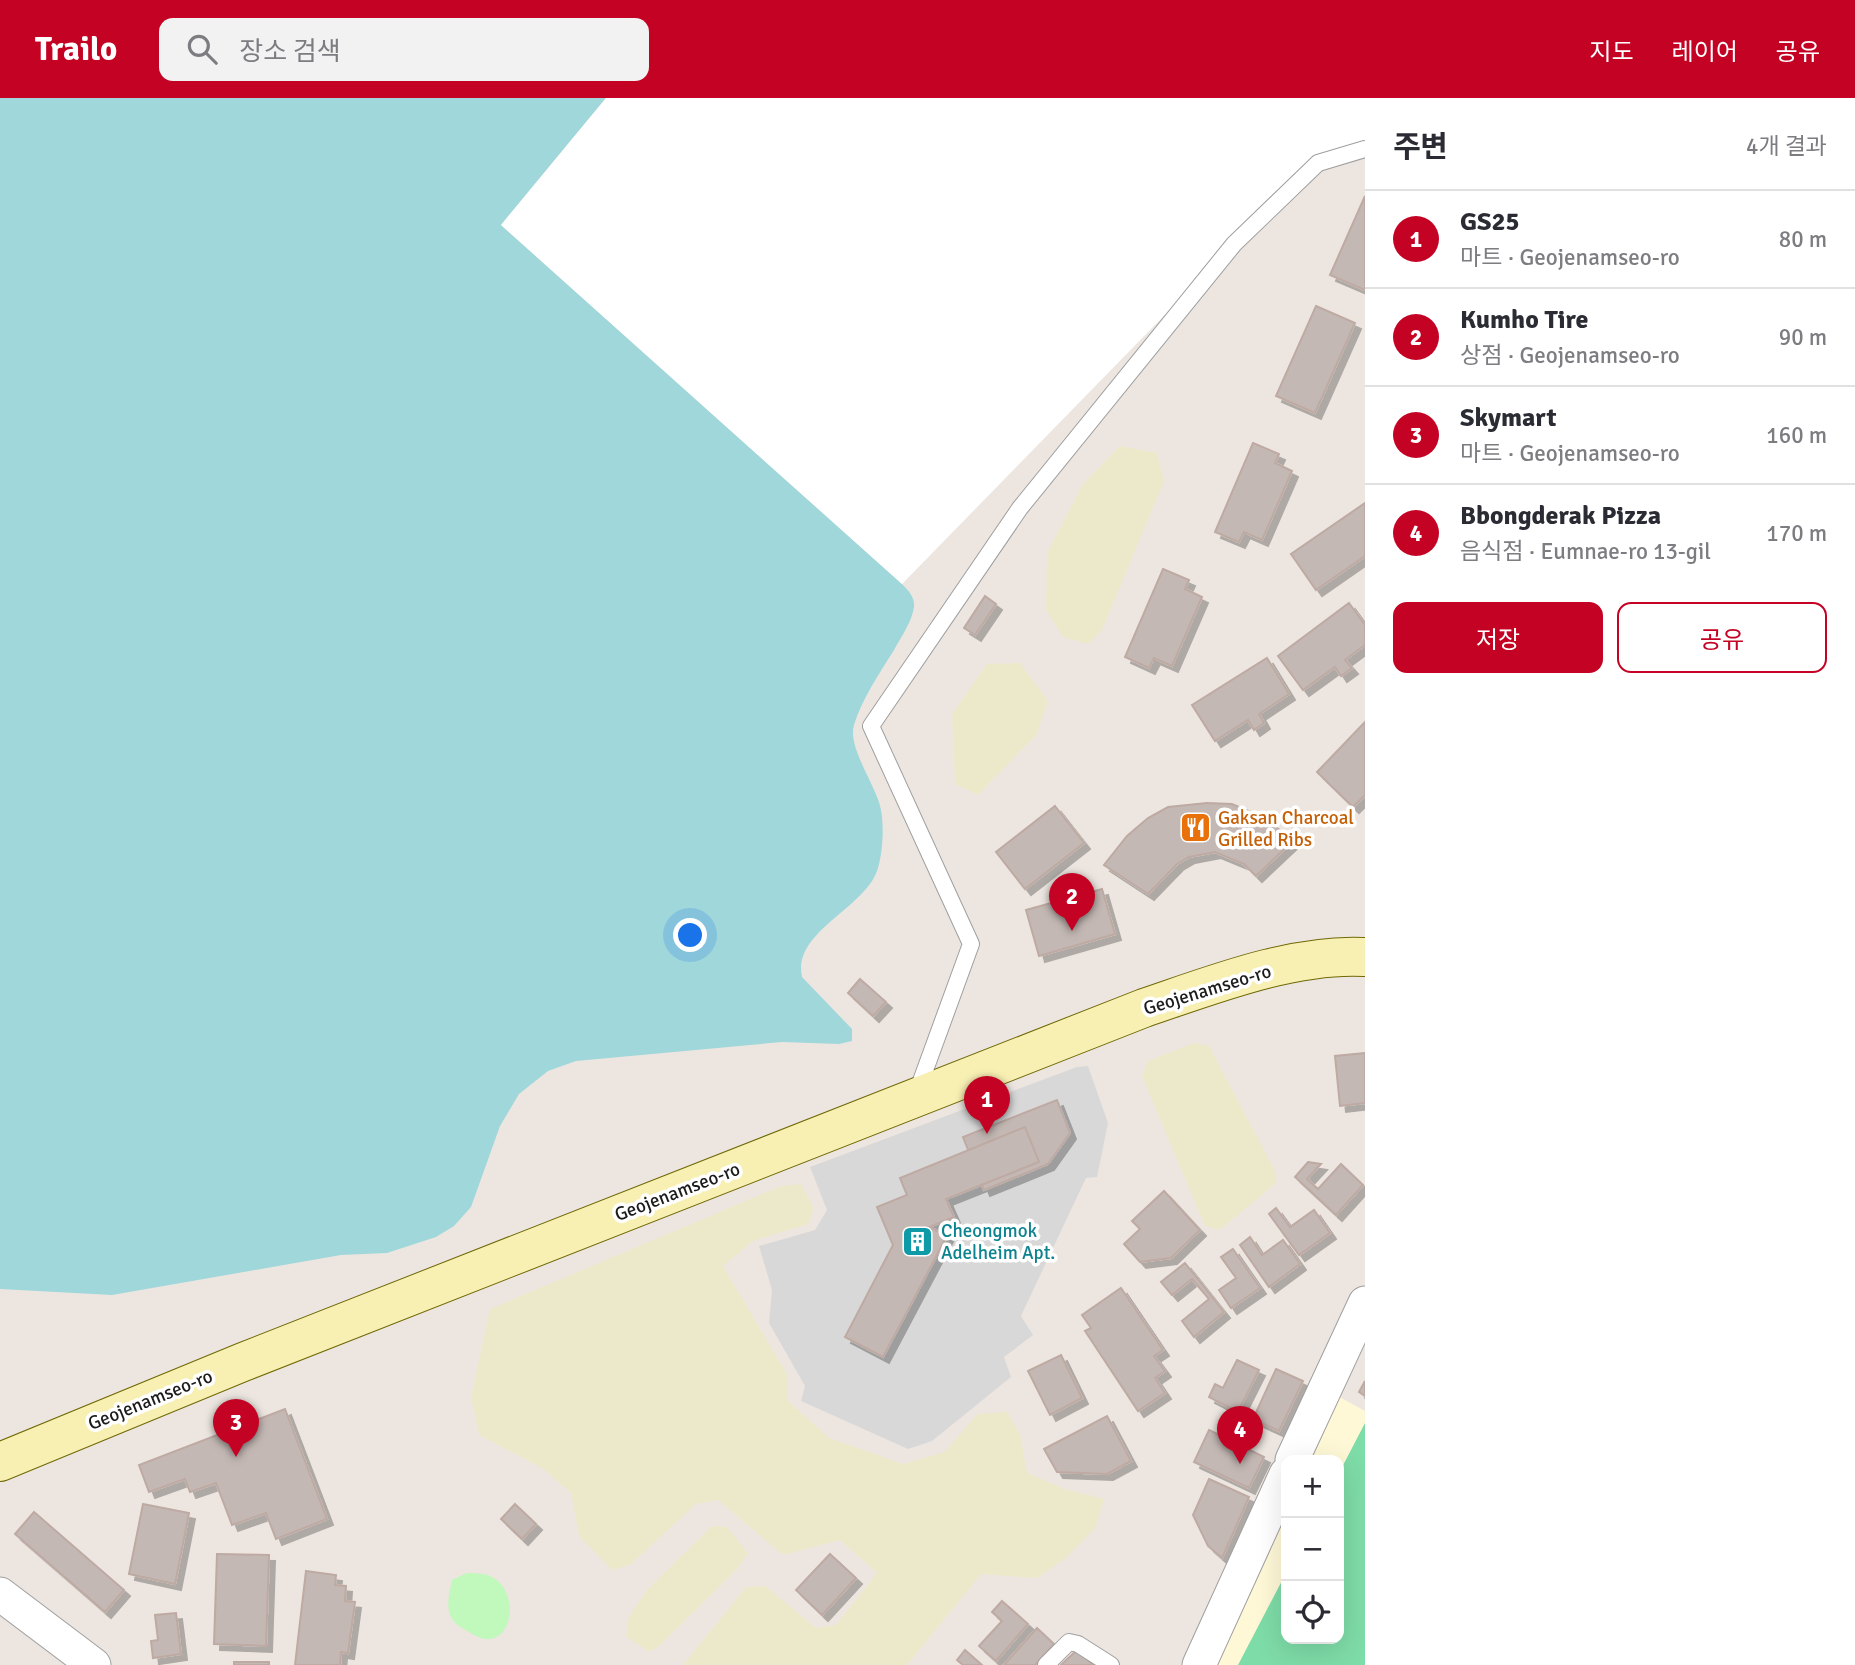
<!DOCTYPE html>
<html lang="ko">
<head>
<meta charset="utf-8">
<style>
	body { margin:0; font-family:Signika,"Noto Sans KR",sans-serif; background:#f2f2f3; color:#2b2b33 }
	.controls { position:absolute; right:21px; bottom:21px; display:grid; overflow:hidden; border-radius:14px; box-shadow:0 7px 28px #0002 }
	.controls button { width:63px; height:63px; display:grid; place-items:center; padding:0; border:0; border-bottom:2px solid #e1e1e2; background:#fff; color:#2b2b33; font:35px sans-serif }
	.you { position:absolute; left:691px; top:838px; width:24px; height:24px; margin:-18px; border:5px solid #fff; border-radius:50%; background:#1a73e8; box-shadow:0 0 0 10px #1a73e833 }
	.badge { display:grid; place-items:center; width:46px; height:46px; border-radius:50%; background:#c40223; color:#fff; font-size:23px; font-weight:700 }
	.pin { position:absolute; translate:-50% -58px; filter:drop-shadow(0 2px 4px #0008) }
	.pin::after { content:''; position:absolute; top:37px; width:24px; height:21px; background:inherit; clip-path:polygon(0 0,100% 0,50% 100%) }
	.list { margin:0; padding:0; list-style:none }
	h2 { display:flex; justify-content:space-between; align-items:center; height:91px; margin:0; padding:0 28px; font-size:30px }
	h2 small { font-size:23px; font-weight:400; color:#7c7c81 }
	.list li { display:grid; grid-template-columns:46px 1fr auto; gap:21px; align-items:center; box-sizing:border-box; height:98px; padding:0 28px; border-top:2px solid #e1e1e2 }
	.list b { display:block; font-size:26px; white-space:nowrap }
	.list p { margin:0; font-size:23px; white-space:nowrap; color:#7c7c81 }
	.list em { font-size:23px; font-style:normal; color:#7c7c81 }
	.actions { display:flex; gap:14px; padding:21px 28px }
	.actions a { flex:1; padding:16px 0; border:2px solid #c40223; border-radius:14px; text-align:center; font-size:24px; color:#c40223 }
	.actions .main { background:#c40223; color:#fff }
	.icon { flex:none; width:38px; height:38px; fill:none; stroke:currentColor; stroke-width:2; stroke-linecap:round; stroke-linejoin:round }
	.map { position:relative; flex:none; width:1365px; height:1567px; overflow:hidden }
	header { display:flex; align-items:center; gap:42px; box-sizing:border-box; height:98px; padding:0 35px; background:#c40223; color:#fff }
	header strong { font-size:33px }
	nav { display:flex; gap:38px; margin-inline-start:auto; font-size:24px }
	.search { width:490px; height:63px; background:#f2f2f3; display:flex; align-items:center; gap:18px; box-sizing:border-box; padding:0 24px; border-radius:14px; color:#7c7c81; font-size:26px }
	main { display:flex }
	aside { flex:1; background:#fff }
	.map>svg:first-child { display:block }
	.residential { fill:#d9d8d8 }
	.education { fill:#fff8d7 }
	.farmland { fill:#ece9cb }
	.park { fill:#c1f8bc }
	.pitch { fill:#7edca8 }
	.water { fill:#a0d7db }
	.pier { fill:#fff }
	.building { fill:#c4b8b4; stroke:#beaaa3; stroke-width:2; filter:url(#shadow) }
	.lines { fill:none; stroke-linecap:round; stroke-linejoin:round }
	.lane-casing { stroke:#9f9f9f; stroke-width:18 }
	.street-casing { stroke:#9f9f9f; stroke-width:35 }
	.secondary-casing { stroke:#6f6805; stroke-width:40 }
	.lane { stroke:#fff; stroke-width:16 }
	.street { stroke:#fff; stroke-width:33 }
	.secondary { stroke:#f8f0b3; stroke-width:38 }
	.labels { text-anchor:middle; stroke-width:7; stroke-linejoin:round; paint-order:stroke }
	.food-label { font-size:19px; fill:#c56008; stroke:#fff; text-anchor:start }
	.street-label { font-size:19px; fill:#1b1b1b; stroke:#fff }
	.culture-label { font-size:19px; fill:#0d838f; stroke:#fff; text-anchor:start }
</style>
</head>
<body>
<header>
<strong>Trailo</strong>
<div class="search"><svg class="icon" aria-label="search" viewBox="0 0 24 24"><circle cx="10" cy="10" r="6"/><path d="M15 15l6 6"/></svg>장소 검색</div>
<nav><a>지도</a><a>레이어</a><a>공유</a></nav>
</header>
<main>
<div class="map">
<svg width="1365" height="1567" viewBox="0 0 1365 1567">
	<defs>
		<filter id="shadow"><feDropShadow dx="6" dy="6" stdDeviation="0" flood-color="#0004"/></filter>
	</defs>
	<rect width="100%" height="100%" fill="#ede6e0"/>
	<!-- residential -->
	<polygon class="residential" points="1088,968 1108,1025 1097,1079 1086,1080 1021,1218 1033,1237 1004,1259 1011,1279 932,1343 908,1351 801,1303 805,1288 769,1225 772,1192 759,1148 815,1132 827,1112 810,1069 1077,969"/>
	<!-- education -->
	<polygon class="education" points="1325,1291 1365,1313 1365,1567 1199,1567 1286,1376 1286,1541 1339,1541 1339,1362 1292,1362"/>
	<!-- farmland -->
	<g class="farmland">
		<polygon points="1120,348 1157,355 1164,383 1102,532 1088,546 1063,539 1046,512 1047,455 1083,386"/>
		<polygon points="1020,565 1048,603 1037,636 978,697 955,686 952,616 987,566"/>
		<polygon points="1194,945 1209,948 1276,1075 1275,1086 1220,1132 1205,1128 1142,978 1148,963"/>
		<polygon points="801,1086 814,1111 808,1126 753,1143 723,1168 788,1278 788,1303 829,1340 903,1366 944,1354 978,1316 1007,1314 1020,1336 1027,1375 1064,1391 1104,1401 1095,1430 1066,1460 1037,1480 981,1476 907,1567 683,1567 746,1489 765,1488 816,1530 836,1527 877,1475 840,1442 783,1457 718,1402 696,1406 630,1467 612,1472 579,1438 571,1395 542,1370 479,1337 471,1299 490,1211 781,1088"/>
		<polygon points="712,1428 727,1429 748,1455 736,1472 659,1548 649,1554 626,1538 628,1521 647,1492"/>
	</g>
	<!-- park -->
	<path class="park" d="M467,1475c5,0 11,0 16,1 39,7 33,74 -2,64 -6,-2 -13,-7 -19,-10 -19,-11 -14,-30 -10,-48z"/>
	<!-- pitch -->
	<polygon class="pitch" points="1365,1325 1365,1567 1238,1567 1286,1475 1286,1541 1339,1541 1339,1375"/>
	<!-- water -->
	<path class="water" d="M0,0h606l-105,127 401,359c6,6 13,13 12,23 -2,15 -13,30 -20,43 -15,24 -32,49 -40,75 -7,23 23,61 27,85 3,17 2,41 -3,58 -11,40 -86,63 -76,109l50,52v12l-13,3 -57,-2 -206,19 -28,10 -29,23 -19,32 -29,81 -17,19 -18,11 -49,16 -46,2 -229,40 -112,-6z"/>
	<!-- pier -->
	<polygon class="pier" points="606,0 1365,0 1365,51 1318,66 1234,146 902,486 501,127"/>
	<!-- building -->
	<g class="building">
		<polygon points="1365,98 1365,192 1330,177"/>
		<polygon points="1316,208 1355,225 1315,315 1276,298"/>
		<polygon points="1253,345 1279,356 1275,365 1292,373 1262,442 1244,434 1239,444 1215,434"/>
		<polygon points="1365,405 1365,458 1316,492 1291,456"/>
		<polygon points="1163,471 1189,482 1185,491 1202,499 1172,568 1154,560 1149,570 1125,559"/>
		<polygon points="985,498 996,506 975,537 964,530"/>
		<polygon points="1349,505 1365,527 1365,547 1345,562 1352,570 1341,578 1335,569 1303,592 1278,558"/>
		<polygon points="1267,560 1289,596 1259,616 1264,625 1254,632 1248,622 1215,643 1192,607"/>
		<polygon points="1365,624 1365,697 1353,709 1317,674"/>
		<polygon points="1207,705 1232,706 1260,718 1294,742 1256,778 1244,766 1215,754 1189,759 1177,766 1148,796 1104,767 1127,738 1148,720 1168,709"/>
		<polygon points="1055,708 1084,745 1025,791 996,754"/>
		<polygon points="1102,791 1115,836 1039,858 1026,812"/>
		<polygon points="860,881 886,904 873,918 848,895"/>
		<polygon points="1365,955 1365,1005 1340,1008 1335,958"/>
		<polygon points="1057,1002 1070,1035 1048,1066 984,1092 963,1039"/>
		<polygon points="1025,1029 1039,1064 946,1101 954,1119 929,1129 947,1138 883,1259 845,1239 893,1147 877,1109 907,1097 900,1080"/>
		<polygon points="1308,1064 1321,1066 1307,1081 1318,1091 1341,1066 1363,1087 1336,1117 1295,1079"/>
		<polygon points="1164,1093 1200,1132 1171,1160 1140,1164 1124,1146 1140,1131 1132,1123"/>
		<polygon points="1276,1110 1290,1129 1314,1112 1330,1135 1299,1157 1269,1116"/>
		<polygon points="1250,1139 1262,1157 1283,1142 1300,1166 1269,1189 1240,1147"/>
		<polygon points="1233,1151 1260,1190 1231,1210 1219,1192 1236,1180 1221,1159"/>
		<polygon points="1185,1165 1224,1214 1194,1239 1182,1223 1209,1201 1192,1181 1172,1197 1161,1184"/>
		<polygon points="1121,1190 1163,1252 1154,1258 1165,1273 1155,1280 1165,1295 1138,1313 1085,1233 1091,1230 1082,1217"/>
		<polygon points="1061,1257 1082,1300 1050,1317 1028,1273"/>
		<polygon points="1237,1262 1259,1272 1238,1314 1209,1299 1215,1286 1223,1290"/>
		<polygon points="1276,1271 1303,1283 1279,1333 1253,1321"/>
		<polygon points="1365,1283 1365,1298 1359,1294"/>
		<polygon points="285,1311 327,1421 276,1441 266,1415 232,1427 216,1385 190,1394 185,1381 149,1394 139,1367"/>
		<polygon points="1107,1318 1131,1363 1107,1376 1057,1374 1044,1351"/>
		<polygon points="1209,1332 1264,1359 1249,1390 1194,1364"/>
		<polygon points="1209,1381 1249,1399 1222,1460 1208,1448 1193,1417"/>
		<polygon points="143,1406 189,1415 175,1486 129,1476"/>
		<polygon points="515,1406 536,1426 522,1441 501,1421"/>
		<polygon points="34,1414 124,1492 105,1514 15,1436"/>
		<polygon points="217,1456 269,1457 266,1548 214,1546"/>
		<polygon points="830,1456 856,1480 822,1517 796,1492"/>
		<polygon points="306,1473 336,1477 335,1487 346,1488 345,1503 355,1504 348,1555 341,1554 340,1567 295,1567"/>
		<polygon points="1002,1503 1028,1526 996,1563 979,1548 1002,1523 992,1514"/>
		<polygon points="176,1515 181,1556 153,1560 151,1543 158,1542 155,1517"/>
		<polygon points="1037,1530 1054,1546 1035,1567 1004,1567"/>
		<polygon points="1078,1551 1093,1567 1061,1567"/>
		<polygon points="965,1552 982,1567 963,1567 957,1562"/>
		<rect x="234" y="1564" width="35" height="3"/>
	</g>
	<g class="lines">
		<defs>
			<g id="lane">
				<polyline points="917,994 971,846 871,628 1020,410 1234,146 1318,65 1365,51"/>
				<polyline points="1046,1567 1069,1544 1078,1546 1111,1567"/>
			</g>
			<g id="street">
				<polyline points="1292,1362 1365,1205"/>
				<polyline points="0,1496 94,1567"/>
				<polyline points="1199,1567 1286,1376"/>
			</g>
			<path id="secondary" d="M0,1364l243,-100 901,-354c68,-23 149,-55 221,-51"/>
		</defs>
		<!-- lane casing -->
		<use href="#lane" class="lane-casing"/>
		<!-- street casing -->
		<use href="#street" class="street-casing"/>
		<!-- secondary casing -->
		<use href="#secondary" class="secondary-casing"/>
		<!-- lane -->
		<use href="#lane" class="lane"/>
		<!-- street -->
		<use href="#street" class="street"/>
		<!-- secondary -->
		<use href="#secondary" class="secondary"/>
	</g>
	<!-- icons -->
	<defs>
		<symbol id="restaurant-square" viewBox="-11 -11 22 22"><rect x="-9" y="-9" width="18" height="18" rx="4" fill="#e8710a" stroke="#fff"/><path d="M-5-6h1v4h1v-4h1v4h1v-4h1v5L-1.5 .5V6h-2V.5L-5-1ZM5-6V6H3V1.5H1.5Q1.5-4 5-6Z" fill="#fff"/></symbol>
		<symbol id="building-square" viewBox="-11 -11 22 22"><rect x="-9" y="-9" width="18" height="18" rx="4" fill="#0f9aa8" stroke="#fff"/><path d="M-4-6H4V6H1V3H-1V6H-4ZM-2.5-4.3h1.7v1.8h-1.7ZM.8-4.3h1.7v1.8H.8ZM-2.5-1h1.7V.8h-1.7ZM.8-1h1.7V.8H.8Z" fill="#fff"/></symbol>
	</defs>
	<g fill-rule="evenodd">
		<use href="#restaurant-square" x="1178" y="712" width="35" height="35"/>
		<use href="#building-square" x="900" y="1126" width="35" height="35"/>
	</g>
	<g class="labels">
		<!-- food labels -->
		<g class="food-label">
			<text x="1218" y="726">Gaksan Charcoal<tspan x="1218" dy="22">Grilled Ribs</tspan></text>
		</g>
		<!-- street labels -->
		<g class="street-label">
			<text transform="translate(1207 891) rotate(-17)" y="7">Geojenamseo-ro</text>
			<text transform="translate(677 1093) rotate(-21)" y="7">Geojenamseo-ro</text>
			<text transform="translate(150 1301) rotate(-22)" y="7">Geojenamseo-ro</text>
		</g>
		<!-- culture labels -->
		<g class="culture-label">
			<text x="941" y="1139">Cheongmok<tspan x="941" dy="22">Adelheim Apt.</tspan></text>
		</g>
	</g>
</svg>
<div class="controls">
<button>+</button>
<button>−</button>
<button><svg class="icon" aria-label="locate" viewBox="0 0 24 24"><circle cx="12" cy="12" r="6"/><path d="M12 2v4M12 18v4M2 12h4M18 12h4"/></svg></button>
</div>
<div class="you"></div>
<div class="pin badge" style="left:987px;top:1036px">1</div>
<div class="pin badge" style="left:1072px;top:833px">2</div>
<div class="pin badge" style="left:236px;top:1359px">3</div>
<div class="pin badge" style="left:1240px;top:1366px">4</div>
</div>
<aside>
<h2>주변<small>4개 결과</small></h2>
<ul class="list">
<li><span class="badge">1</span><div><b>GS25</b><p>마트 · Geojenamseo-ro</p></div><em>80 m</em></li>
<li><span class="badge">2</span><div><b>Kumho Tire</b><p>상점 · Geojenamseo-ro</p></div><em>90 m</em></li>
<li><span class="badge">3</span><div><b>Skymart</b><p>마트 · Geojenamseo-ro</p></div><em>160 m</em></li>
<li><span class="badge">4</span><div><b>Bbongderak Pizza</b><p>음식점 · Eumnae-ro 13-gil</p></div><em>170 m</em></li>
</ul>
<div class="actions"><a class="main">저장</a><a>공유</a></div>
</aside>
</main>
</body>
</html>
